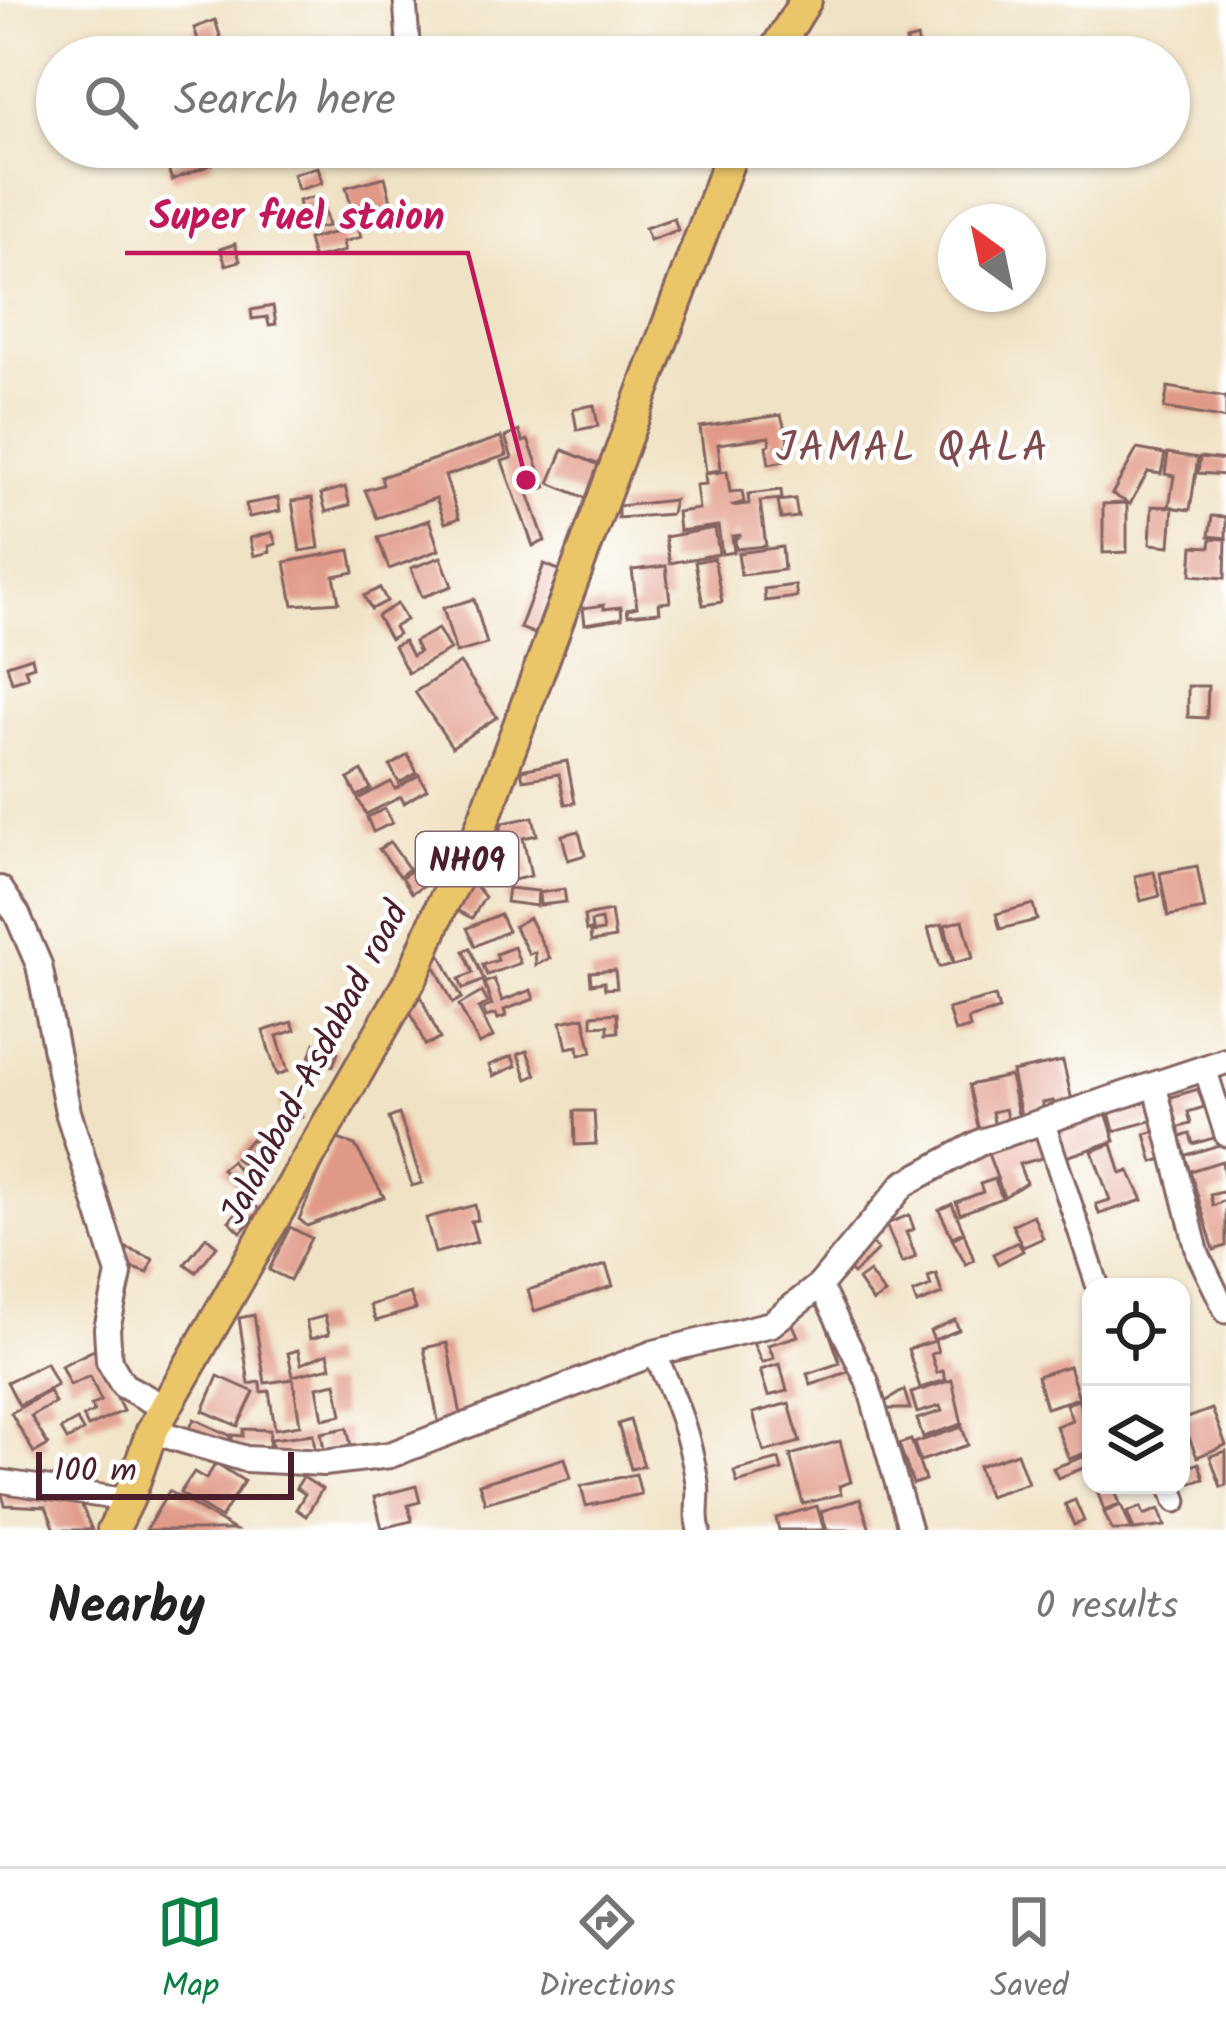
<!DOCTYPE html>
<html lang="en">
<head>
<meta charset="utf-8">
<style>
	body { margin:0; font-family:Kalam,sans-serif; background:#f2f2f2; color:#222 }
	.controls { position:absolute; right:36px; bottom:36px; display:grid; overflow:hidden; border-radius:24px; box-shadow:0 3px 9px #0004 }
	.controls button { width:108px; height:108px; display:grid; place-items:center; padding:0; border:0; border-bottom:3px solid #e0e0e0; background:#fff; color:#222; font:60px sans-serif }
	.compass { position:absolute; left:938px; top:204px; width:108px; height:108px; border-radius:50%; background:#fff; box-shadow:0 3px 9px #0004; rotate:327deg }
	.scale { position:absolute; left:36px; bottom:30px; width:258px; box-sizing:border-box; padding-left:12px; border:6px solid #4a1f2b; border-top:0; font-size:33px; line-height:42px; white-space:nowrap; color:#4a1f2b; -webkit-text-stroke:9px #fff; paint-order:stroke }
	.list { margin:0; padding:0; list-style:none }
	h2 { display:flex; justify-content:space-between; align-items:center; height:156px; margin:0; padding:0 48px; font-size:51px }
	h2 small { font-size:39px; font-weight:400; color:#767676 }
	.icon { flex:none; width:66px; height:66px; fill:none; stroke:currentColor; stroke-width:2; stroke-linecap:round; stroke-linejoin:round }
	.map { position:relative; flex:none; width:1226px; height:1530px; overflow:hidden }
	.search { position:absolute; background:#fff; box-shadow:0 3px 9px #0004; left:36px; right:36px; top:36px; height:132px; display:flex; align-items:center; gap:30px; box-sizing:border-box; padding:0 42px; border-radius:66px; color:#767676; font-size:45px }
	.sheet { height:336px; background:#fff }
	nav { display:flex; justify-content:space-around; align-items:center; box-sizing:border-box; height:168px; border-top:3px solid #e0e0e0; background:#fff; font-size:33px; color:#767676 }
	nav a { display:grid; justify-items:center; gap:6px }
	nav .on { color:#0b8043 }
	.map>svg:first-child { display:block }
	.building { fill:#e19987 }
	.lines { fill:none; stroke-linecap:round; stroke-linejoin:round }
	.minor-casing { stroke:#846361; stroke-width:27 }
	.tertiary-casing { stroke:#846361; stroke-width:30 }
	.primary-casing { stroke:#846361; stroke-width:36 }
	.minor { stroke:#fff; stroke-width:21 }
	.tertiary { stroke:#fff; stroke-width:24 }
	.primary { stroke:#ebc669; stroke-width:30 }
	.labels { text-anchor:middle; stroke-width:9; stroke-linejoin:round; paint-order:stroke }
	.shield { fill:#fff; stroke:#80626b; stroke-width:3 }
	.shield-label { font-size:33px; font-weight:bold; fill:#4a1f2b }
	.street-label { font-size:36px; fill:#4a1f2b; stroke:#fff }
	.quarter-label { font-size:42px; letter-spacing:3px; fill:#7f4a4b; stroke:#fff }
	.leader { fill:none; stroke:#c2185b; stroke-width:4.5 }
	.callout-dot { fill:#c2185b; stroke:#fff; stroke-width:4.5 }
	.callout-label { font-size:39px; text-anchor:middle; font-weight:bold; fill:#c2185b; stroke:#fff; stroke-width:9; stroke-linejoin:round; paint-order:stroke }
</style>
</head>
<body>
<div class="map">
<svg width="1226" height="1530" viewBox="0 0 1226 1530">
	<rect width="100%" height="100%" fill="#fff"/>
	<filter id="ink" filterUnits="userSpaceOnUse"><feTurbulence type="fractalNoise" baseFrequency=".00833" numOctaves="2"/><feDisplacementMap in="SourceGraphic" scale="24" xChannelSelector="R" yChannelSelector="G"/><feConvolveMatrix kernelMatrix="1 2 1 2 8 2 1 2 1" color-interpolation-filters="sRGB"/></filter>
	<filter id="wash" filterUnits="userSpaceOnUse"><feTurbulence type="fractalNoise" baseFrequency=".004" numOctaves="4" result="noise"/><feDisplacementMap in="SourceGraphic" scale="48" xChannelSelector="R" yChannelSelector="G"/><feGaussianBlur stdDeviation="2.7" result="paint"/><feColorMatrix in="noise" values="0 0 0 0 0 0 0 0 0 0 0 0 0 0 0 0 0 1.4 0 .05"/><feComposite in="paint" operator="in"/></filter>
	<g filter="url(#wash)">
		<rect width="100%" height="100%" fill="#f0e2c4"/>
		<g id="blocks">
			<!-- building -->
			<g class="building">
				<polygon points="215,20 224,48 246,40 252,57 204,57 194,28"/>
				<polygon points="917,38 922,57 895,57 909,52 906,41"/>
				<polygon points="207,150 213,164 172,180 167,166"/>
				<polygon points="318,167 322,183 298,190 293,174"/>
				<polygon points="385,177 394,213 356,223 346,187"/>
				<polygon points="321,196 328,226 305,231 298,201"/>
				<polygon points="674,218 678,230 650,240 645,228"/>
				<polygon points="358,227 361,237 343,242 345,251 313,259 308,239"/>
				<polygon points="235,244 240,261 226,265 220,249"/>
				<polygon points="273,306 276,324 269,325 267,317 252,319 251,310"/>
				<polygon points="1168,387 1226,397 1226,419 1164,408"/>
				<polygon points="594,405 598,426 577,430 573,409"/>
				<polygon points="781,415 790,446 783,447 785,461 769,464 766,446 770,444 769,437 718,444 721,470 706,472 700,427"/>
				<polygon points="519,431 523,442 528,440 546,487 528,493 545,541 533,546 502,461 512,458 505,437"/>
				<polygon points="501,437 507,455 445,476 459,518 445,523 436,498 377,518 365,490 383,485 381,477"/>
				<polygon points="1137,449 1165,454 1161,474 1148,472 1130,504 1112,494"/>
				<polygon points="563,450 604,467 591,500 549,483"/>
				<polygon points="1168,453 1198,458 1190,510 1169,507 1174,476 1165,474"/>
				<polygon points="1200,457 1226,460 1226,475 1198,473"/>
				<polygon points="727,471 730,492 742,491 744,502 731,506 749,504 748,494 781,490 782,499 760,501 766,546 736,549 735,539 741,535 732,536 734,552 722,554 718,526 679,531 677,512 699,509 696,485 706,484 705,474"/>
				<polygon points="345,487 350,505 326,512 321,494"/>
				<polygon points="278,498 280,511 249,517 246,504"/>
				<polygon points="312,498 319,548 300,551 292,501"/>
				<polygon points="795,499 798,517 781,519 778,501"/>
				<polygon points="674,500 671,514 618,518 618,506"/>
				<polygon points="1127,503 1127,552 1103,553 1103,504"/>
				<polygon points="1152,506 1173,507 1170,546 1150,544"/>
				<polygon points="1212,516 1226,517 1226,538 1209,536"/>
				<polygon points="429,520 439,550 389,569 378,538"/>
				<polygon points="715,528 719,554 670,563 665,537"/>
				<polygon points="272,532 276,544 269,546 270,552 254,556 250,538"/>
				<polygon points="1211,538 1226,539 1225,578 1191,575 1193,546 1210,547"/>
				<polygon points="782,547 784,570 741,575 738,553"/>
				<polygon points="350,550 354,572 334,576 339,602 293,605 285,562"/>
				<polygon points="441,557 452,586 422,597 411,568"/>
				<polygon points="714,558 722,602 703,605 695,562"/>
				<polygon points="544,564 559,570 535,634 520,628"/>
				<polygon points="666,566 670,602 659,603 660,612 628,615 627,609 637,607 632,570"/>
				<polygon points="795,585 797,597 765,601 764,589"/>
				<polygon points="380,588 387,601 371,609 364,596"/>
				<polygon points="474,599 487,644 456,653 443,608"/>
				<polygon points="397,604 406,620 394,627 398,634 390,639 377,616"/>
				<polygon points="604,605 604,609 621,607 622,618 585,624 583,608"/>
				<polygon points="438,629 450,650 408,673 394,646 404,641 412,656 419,652 414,642"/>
				<polygon points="32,657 34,666 25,669 28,677 12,682 7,665"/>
				<polygon points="460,663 497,717 452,747 415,692"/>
				<polygon points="1188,686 1208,686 1207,718 1188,717"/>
				<polygon points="408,755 417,773 399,783 390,766"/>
				<polygon points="567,761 575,803 565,804 559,774 523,780 521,770"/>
				<polygon points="362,771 371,789 357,796 348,779"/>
				<polygon points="419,775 427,789 404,803 401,797 366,814 358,799 391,782 395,789"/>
				<polygon points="385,809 392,823 373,832 367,817"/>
				<polygon points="533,817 537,835 523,838 531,876 514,880 506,840 495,860 486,856 503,823"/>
				<polygon points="579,831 585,855 568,860 562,835"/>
				<polygon points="390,842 409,869 400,876 379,849"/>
				<polygon points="423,862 434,879 412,893 402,877"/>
				<polygon points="1197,866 1205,909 1168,916 1160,873"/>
				<polygon points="1154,872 1160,896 1141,901 1135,876"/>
				<polygon points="472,881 485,897 472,918 456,910"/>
				<polygon points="508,888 538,891 537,906 506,902"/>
				<polygon points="564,889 566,902 540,905 539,893"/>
				<polygon points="1033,904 1037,920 1000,929 996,914"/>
				<polygon points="611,911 615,938 591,942 590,933 603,931 601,920 591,922 592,930 586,931 584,916"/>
				<polygon points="500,914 508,931 475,946 467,928"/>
				<polygon points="529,918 550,958 536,965 535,952 529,954 514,926"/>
				<polygon points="963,920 973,958 954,963 945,925"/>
				<polygon points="942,924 953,963 939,967 928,928"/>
				<polygon points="514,947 520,963 487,975 483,965 498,960 496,954"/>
				<polygon points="470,948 484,980 463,989 459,979 473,973 464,951"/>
				<polygon points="441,955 462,998 453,1003 432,960"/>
				<polygon points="615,970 617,988 605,989 604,982 591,984 590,972"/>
				<polygon points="494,979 502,1001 531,990 534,999 504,1010 506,1016 498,1019 496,1014 486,1017 483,1009 492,1005 484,983"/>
				<polygon points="482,992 488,1003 478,1008 493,1037 479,1044 459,1005"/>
				<polygon points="995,996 999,1010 968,1019 970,1028 955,1032 948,1009"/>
				<polygon points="421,997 440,1039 425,1045 407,1003"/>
				<polygon points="617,1013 618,1032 608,1033 608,1025 592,1026 592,1015"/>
				<polygon points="584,1017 592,1052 579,1055 578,1046 567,1048 561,1022"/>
				<polygon points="292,1022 295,1030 277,1036 288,1071 277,1075 263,1031"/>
				<polygon points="315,1043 338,1052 333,1066 310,1057"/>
				<polygon points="527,1051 536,1075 527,1079 518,1054"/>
				<polygon points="512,1056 516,1066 493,1076 489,1065"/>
				<polygon points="1063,1061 1073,1105 1055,1109 1053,1101 1042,1103 1044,1110 1021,1116 1012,1072"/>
				<polygon points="1010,1076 1019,1119 1008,1122 1005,1109 992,1112 995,1127 979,1131 969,1085"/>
				<polygon points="1198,1089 1204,1107 1188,1112 1191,1124 1177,1128 1168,1098"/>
				<polygon points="297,1097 302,1117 285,1122 279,1102"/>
				<polygon points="1133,1098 1134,1104 1156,1098 1162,1118 1114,1131 1109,1112 1128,1107 1126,1100"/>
				<polygon points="1105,1109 1115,1141 1066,1157 1055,1125"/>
				<polygon points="574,1111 594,1111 596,1144 575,1145"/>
				<polygon points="399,1114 422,1183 412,1186 389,1118"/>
				<polygon points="1043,1126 1054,1155 1019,1164 1026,1183 1004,1197 986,1148"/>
				<polygon points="1161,1130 1169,1157 1153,1162 1145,1134"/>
				<polygon points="1190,1134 1193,1144 1224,1135 1226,1143 1180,1157 1174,1139"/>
				<polygon points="335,1138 355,1145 384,1197 307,1226 299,1219"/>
				<polygon points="251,1139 270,1156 254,1174 235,1158"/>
				<polygon points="1112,1144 1121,1174 1129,1171 1143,1200 1099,1214 1096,1204 1110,1200 1092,1151"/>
				<polygon points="231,1161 247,1180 237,1188 222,1169"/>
				<polygon points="1222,1161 1226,1191 1210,1195 1213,1206 1226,1200 1226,1246 1214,1250 1190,1171"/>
				<polygon points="995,1179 1002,1198 960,1214 956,1202 983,1192 980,1184"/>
				<polygon points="248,1200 260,1210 241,1232 229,1221"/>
				<polygon points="952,1204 964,1232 952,1237 939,1210"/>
				<polygon points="475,1205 478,1220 471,1221 477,1242 435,1253 426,1218"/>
				<polygon points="909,1215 914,1229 906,1232 916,1257 902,1263 886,1224"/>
				<polygon points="1033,1215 1043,1238 1023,1247 1012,1225"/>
				<polygon points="290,1227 311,1238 290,1280 269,1270"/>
				<polygon points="964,1233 974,1260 966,1264 952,1239"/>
				<polygon points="206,1237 217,1246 196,1272 185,1264"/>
				<polygon points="867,1238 878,1250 853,1274 842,1263"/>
				<polygon points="1018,1242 1023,1251 998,1264 993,1254"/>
				<polygon points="127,1248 153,1259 148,1273 126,1266"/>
				<polygon points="606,1265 613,1286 534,1311 528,1290"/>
				<polygon points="869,1272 885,1294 873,1302 858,1280"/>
				<polygon points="936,1274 942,1294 917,1304 913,1293 931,1286 928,1277"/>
				<polygon points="410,1293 416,1309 376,1321 370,1305"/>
				<polygon points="254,1315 265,1383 293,1379 300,1425 275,1429 269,1391 261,1392 260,1382 249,1384 239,1318"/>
				<polygon points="325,1316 329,1334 310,1339 306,1321"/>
				<polygon points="791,1320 798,1336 768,1345 774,1358 762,1363 751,1338"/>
				<polygon points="955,1320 959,1330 934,1340 930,1331"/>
				<polygon points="841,1324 856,1369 811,1385 807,1374 840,1363 828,1329"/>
				<polygon points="935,1341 938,1352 931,1354 937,1373 943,1371 946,1380 920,1388 908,1349"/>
				<polygon points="447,1343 462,1420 439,1425 424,1348"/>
				<polygon points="94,1350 123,1411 88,1427 83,1417 94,1412 91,1406 101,1401 90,1376 70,1385 61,1366"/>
				<polygon points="298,1350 301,1364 328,1353 331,1367 293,1376 288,1353"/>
				<polygon points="46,1363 57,1385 19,1405 7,1382"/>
				<polygon points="780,1364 787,1391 768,1396 760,1370"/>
				<polygon points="1069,1366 1079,1398 1046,1408 1037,1376"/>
				<polygon points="218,1376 254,1392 238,1426 203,1411"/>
				<polygon points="952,1380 962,1424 923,1437 917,1419 942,1411 940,1406 917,1413 911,1393"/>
				<polygon points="336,1383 342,1415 323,1419 317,1387"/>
				<polygon points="904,1390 910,1409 887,1409 885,1402"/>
				<polygon points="49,1391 55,1403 31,1416 48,1445 34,1453 11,1413"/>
				<polygon points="1078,1400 1084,1415 1091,1417 1091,1451 1069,1459 1056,1426 1072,1420 1066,1404"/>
				<polygon points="789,1403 800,1442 764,1452 753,1413"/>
				<polygon points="1212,1409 1226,1445 1197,1457 1182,1420"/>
				<polygon points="194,1419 231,1436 224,1452 187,1435"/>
				<polygon points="77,1420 83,1431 67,1440 61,1429"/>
				<polygon points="630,1420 644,1466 631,1469 618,1424"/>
				<polygon points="962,1427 968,1445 920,1461 914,1443"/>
				<polygon points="347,1428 351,1446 324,1450 321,1433"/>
				<polygon points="243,1429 270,1430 269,1448 232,1447 232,1435 243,1436"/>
				<polygon points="313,1434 315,1450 272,1454 271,1439"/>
				<polygon points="911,1440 925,1480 913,1484 899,1444"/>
				<polygon points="840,1441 851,1482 839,1486 841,1494 803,1504 790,1455"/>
				<polygon points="1226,1451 1226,1485 1221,1487 1210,1456"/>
				<polygon points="1017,1453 1028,1483 988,1496 978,1466"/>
				<polygon points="1091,1454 1091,1480 1086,1467 1058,1478 1053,1468"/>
				<polygon points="565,1458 571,1478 485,1503 479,1484"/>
				<polygon points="779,1459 782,1470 737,1483 734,1471"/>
				<polygon points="216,1463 244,1481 221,1518 180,1493 194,1472 206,1479"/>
				<polygon points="1199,1463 1204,1479 1191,1483 1186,1468"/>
				<polygon points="636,1474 641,1494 586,1506 581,1486"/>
				<polygon points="303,1477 322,1489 306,1516 296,1509 305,1494 296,1488"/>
				<polygon points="1095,1485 1113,1485 1120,1504 1104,1510"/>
				<polygon points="416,1486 420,1502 408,1505 412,1521 382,1528 374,1497"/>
				<polygon points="0,1488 79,1499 92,1530 55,1530 46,1507 5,1505"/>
				<polygon points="169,1491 235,1530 146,1530"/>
				<polygon points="860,1499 870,1530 827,1530 821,1511"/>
				<polygon points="1075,1500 1084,1521 1074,1525 1065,1504"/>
				<polygon points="1121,1505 1132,1530 1112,1530 1104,1512"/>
				<polygon points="817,1506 824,1530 779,1530 776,1518"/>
				<polygon points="1141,1507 1144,1515 1159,1509 1165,1526 1134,1530 1127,1512"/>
			</g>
		</g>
	</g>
	<g filter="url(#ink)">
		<use href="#blocks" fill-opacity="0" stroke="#846361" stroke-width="3"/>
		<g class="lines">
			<defs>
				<g id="minor">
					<polyline points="405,0 409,57"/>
					<polyline points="698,57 774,50"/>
					<polyline points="1205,1068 1226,1135"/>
					<polyline points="1155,1085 1198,1254 1226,1312"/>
					<polyline points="1043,1121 1098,1287"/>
					<polyline points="820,1285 867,1381 910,1530"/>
					<path d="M654,1353c21,42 36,83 43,129 3,17 -3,31 2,48"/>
					<polyline points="0,1481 128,1500"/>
					<polyline points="1170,1485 1176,1501"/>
				</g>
				<g id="tertiary">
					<polyline points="0,889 17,914 39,965 68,1112 119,1274 107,1329 109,1361 123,1385 165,1408"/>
					<polyline points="152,1431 246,1459 324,1463 390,1455 654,1353 771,1324 820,1285 904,1184 981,1142 1226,1061"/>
				</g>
				<g id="primary">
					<polyline points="771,57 806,0"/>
					<polyline points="113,1530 128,1500 152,1431 413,975 442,905 474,846 734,147"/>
				</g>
			</defs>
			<!-- minor casing -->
			<use href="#minor" class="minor-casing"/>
			<!-- tertiary casing -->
			<use href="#tertiary" class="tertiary-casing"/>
			<!-- primary casing -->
			<use href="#primary" class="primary-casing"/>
			<!-- minor -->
			<use href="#minor" class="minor"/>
			<!-- tertiary -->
			<use href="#tertiary" class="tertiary"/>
			<!-- primary -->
			<use href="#primary" class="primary"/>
		</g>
	</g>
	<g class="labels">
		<!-- shield labels -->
		<rect class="shield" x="416" y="832" width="102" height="54" rx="9"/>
		<g class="shield-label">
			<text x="467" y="871">NH09</text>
		</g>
		<!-- street labels -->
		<g class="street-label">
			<text transform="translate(313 1062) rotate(-62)" y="13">Jalalabad-Asdabad road</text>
		</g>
		<!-- quarter labels -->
		<g class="quarter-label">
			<text x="913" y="461">JAMAL QALA</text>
		</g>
	</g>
	<!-- callouts -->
	<path class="leader" d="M526 480L468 253H125"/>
	<circle class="callout-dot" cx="526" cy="480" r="12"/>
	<g class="callout-label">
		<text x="297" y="229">Super fuel staion</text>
	</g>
</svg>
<div class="controls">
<button><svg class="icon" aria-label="locate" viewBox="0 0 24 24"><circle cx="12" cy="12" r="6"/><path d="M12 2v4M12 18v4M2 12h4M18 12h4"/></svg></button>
<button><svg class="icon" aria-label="layers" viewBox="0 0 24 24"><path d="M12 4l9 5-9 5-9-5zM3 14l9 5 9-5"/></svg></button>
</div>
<svg class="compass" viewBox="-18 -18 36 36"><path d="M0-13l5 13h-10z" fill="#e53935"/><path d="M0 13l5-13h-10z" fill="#767676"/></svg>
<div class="scale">100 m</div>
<div class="search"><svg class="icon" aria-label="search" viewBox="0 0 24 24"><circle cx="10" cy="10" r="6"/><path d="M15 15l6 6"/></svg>Search here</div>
</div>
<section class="sheet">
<h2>Nearby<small>0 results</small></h2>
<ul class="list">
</ul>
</section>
<nav>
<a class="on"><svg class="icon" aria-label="map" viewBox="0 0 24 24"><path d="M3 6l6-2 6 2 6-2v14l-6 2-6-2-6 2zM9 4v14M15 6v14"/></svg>Map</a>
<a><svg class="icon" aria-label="directions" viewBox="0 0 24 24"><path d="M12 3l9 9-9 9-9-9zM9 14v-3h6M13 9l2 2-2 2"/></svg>Directions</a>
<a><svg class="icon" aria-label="saved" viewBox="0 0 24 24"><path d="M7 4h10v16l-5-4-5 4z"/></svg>Saved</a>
</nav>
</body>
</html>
